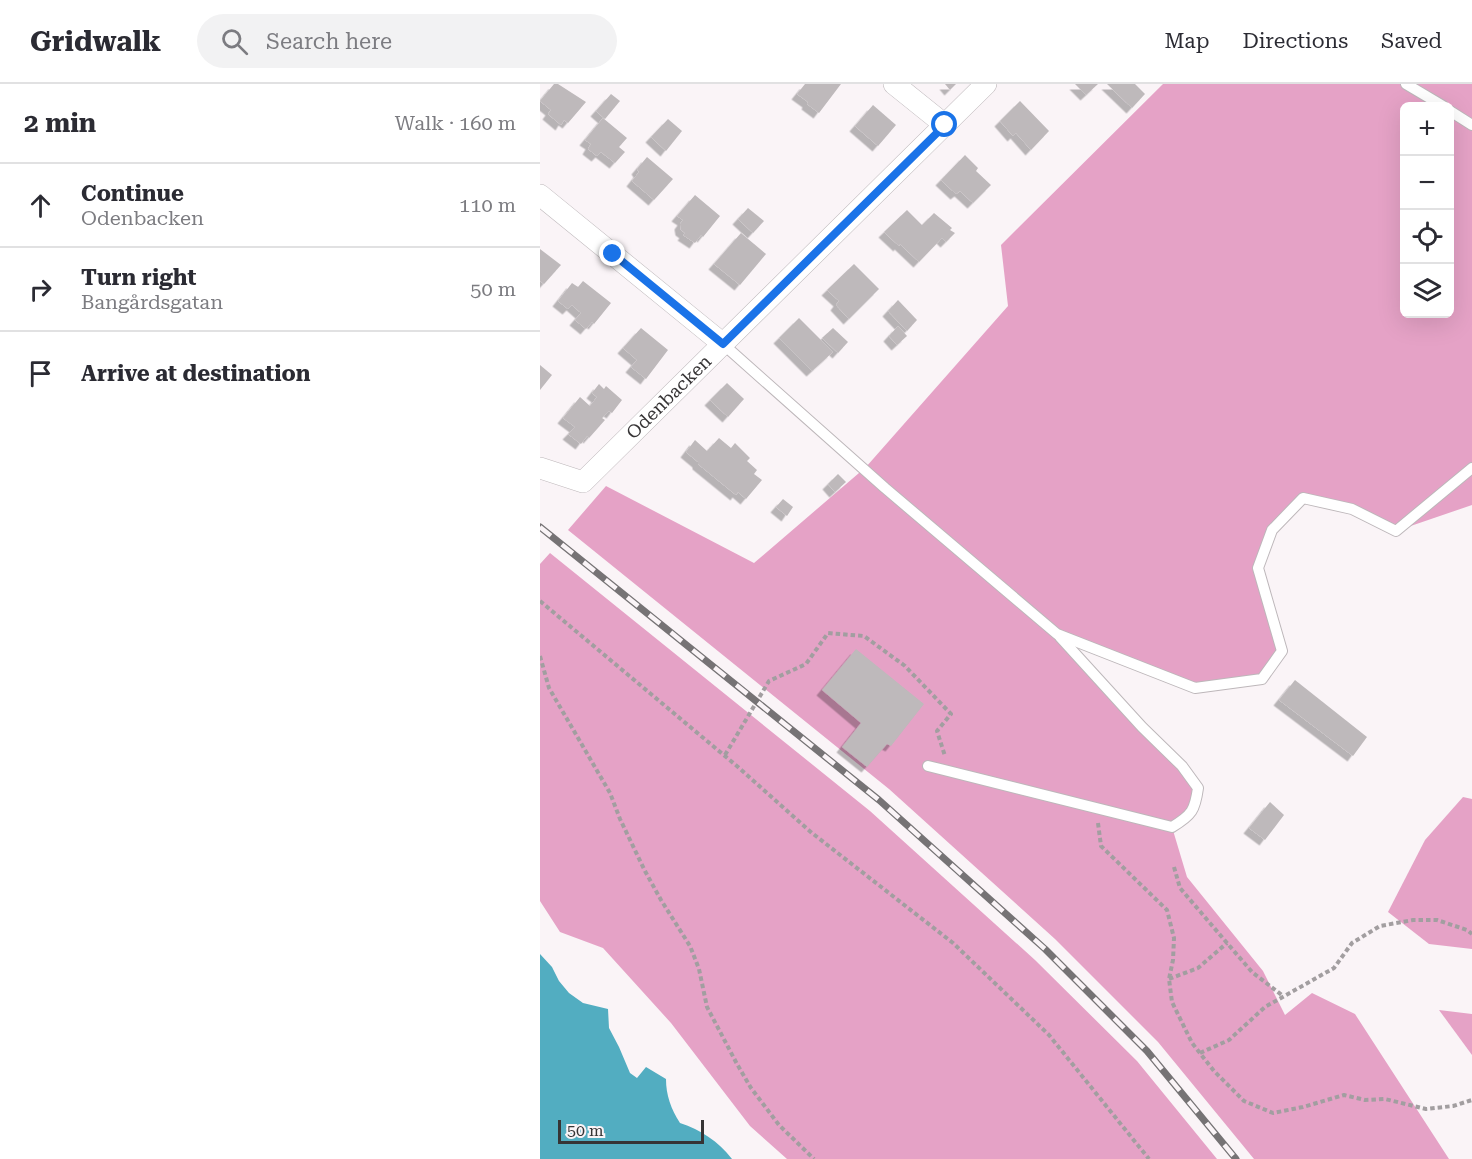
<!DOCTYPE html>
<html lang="en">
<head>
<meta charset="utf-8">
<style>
	body { margin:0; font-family:"Roboto Serif",serif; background:#f2f2f3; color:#2b2b33 }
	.controls { position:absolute; right:18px; top:18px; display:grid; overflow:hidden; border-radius:9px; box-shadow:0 6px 24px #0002 }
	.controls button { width:54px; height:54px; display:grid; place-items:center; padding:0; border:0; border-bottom:2px solid #e1e1e2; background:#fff; color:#2b2b33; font:30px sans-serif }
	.scale { position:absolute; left:18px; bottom:15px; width:146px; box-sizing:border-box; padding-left:6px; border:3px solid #363435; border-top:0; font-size:16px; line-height:21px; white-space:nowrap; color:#363435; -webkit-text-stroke:4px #faf4f7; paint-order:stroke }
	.stop { position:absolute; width:18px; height:18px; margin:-14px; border:4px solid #1a73e8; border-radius:50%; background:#fff }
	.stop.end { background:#1a73e8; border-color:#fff; box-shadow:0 2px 6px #0008 }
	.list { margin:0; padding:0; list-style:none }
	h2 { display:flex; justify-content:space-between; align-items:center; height:78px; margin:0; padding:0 24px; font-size:26px }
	h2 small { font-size:20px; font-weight:400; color:#7c7c81 }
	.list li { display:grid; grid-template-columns:39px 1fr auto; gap:18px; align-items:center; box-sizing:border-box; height:84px; padding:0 24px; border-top:2px solid #e1e1e2 }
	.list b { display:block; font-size:22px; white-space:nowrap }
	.list p { margin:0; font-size:20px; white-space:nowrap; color:#7c7c81 }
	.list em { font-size:20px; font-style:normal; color:#7c7c81 }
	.icon { flex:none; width:33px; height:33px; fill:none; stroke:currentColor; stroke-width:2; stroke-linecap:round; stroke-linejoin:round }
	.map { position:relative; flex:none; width:932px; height:1075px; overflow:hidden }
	header { display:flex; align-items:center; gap:36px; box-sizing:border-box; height:84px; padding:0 30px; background:#fff; border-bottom:2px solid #e1e1e2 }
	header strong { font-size:28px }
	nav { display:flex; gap:33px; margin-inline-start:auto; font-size:21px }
	.search { width:420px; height:54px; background:#f2f2f3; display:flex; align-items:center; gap:15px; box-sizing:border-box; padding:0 21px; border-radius:33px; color:#7c7c81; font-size:22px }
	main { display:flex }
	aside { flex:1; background:#fff }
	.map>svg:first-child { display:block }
	.forest { fill:#e5a2c6; fill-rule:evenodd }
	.water { fill:#52adc1 }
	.building { fill:#beb9bb; filter:url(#shadow) }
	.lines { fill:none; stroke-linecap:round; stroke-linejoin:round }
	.service-casing { stroke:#bdb7ba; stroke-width:12 }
	.minor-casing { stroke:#bdb7ba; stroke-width:22 }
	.path { stroke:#a29ea0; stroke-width:4; stroke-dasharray:4.5 3; stroke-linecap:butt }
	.service { stroke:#fff; stroke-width:10 }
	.minor { stroke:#fff; stroke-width:21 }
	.rail-casing { stroke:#767375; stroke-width:7 }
	.rail { stroke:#faf4f7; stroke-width:4.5; stroke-dasharray:14; stroke-linecap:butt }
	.route { stroke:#1a73e8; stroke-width:8 }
	.labels { text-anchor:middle; stroke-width:5; stroke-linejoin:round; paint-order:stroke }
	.street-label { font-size:18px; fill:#363435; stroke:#faf4f7 }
</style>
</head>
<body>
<header>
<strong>Gridwalk</strong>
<div class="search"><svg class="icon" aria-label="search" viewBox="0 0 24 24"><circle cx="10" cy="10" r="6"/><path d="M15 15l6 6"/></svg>Search here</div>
<nav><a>Map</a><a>Directions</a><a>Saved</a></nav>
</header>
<main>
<aside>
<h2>2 min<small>Walk · 160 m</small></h2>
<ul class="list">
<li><svg class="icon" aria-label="ahead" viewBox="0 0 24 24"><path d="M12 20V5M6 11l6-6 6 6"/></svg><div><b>Continue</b><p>Odenbacken</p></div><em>110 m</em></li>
<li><svg class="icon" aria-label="right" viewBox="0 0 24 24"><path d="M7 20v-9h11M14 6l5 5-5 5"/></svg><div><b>Turn right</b><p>Bangårdsgatan</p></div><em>50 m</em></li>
<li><svg class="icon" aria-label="arrive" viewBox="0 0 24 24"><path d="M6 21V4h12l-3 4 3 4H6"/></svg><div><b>Arrive at destination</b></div></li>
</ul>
</aside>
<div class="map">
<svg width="932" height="1075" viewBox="0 0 932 1075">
	<defs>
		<filter id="shadow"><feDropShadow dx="-5.5" dy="5.5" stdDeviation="0" flood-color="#0004"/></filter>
	</defs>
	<rect width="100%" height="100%" fill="#faf4f7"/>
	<!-- forest -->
	<g class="forest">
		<path d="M623,0h309v421l-76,26 -44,-22 -50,-11 -30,32 -14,38 24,83 -20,28 -67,9 -136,-53 139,153 -2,17 -24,22 15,50 76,94 22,44 27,-22 43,21 94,145h-195l-96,-117 -103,-103 -166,-150 -321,-259 38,-44 148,77 112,-96 142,-161 -7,-61zM864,22h46v208h-46z"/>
		<polygon points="10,469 330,727 495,876 597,977 677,1075 247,1075 210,1042 131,939 63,864 20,848 0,817 0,480"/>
		<polygon points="923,713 932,715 932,865 889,860 848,828 885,756"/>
		<polygon points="899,926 932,930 932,971"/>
	</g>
	<!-- water -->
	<path class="water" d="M0,870l12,13 7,14 10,12 14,10 25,6 1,19 10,19 11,26 7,5 9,-11 20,12c0,16 5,30 14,44 21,7 38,18 52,36h-192z"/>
	<!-- building -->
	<g class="building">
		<polygon points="14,0 18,0 46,18 28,39 24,36 21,41 8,30 11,26 0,17"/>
		<polygon points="265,0 301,0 279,29 267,20 268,18 257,10"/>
		<polygon points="405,0 416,0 410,6"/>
		<polygon points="535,0 558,0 546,11"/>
		<polygon points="567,0 595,0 605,10 592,24"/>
		<polygon points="71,10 80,17 65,35 56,27"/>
		<polygon points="480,17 509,47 491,66 476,49 473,52 460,37"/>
		<polygon points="333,21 356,41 338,62 315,42"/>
		<polygon points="63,34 87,54 79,63 85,68 75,79 61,68 57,72 48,65 51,60 45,56"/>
		<polygon points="128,35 142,47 126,67 111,53"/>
		<polygon points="425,71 438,84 436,87 451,101 433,119 420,107 416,110 401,96"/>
		<polygon points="107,73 133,95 114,116 92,97 99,88 97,85"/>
		<polygon points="155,111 180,132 163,153 161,151 155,159 143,151 145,149 141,146 140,140 143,136 137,132"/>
		<polygon points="208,124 224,137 213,149 198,135"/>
		<polygon points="367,126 382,141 394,129 412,144 410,146 415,149 406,158 402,154 379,178 360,160 359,162 344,148"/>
		<polygon points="201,149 226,170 200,201 174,180"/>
		<polygon points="0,165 21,181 4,200 0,197"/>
		<polygon points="314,180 339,205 309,235 296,221 299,217 287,206"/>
		<polygon points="43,197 71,219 54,240 52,238 46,245 35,236 41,229 32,221 28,225 18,217 32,199 38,203"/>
		<polygon points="358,216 377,236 367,247 348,227"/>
		<polygon points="259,234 293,268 272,287 239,254"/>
		<polygon points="358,242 367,252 357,261 349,252"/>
		<polygon points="101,244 128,266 106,295 91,283 97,276 83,264"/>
		<polygon points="293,244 308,258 298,269 282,254"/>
		<polygon points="0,281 12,291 0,306"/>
		<polygon points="187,299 204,315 188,333 170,316"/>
		<polygon points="59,300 64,305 66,302 82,316 72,329 69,327 62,334 65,336 49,354 47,352 41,360 28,350 35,343 23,334 40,313 50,322 57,313 52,309"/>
		<polygon points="179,354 191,364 195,359 210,374 207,377 217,386 214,390 222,396 206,415 198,408 196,411 158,380 158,378 146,368 155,356 167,367"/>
		<polygon points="298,390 306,398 295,408 288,400"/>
		<polygon points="243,415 253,423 247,432 236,423"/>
		<polygon points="316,565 384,620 351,662 347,660 327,683 302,663 321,639 282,606"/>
		<polygon points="755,596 827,653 813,672 739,616"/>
		<polygon points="730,718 744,731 725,756 709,744"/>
	</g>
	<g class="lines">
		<defs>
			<g id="service">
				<polyline points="866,0 903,22"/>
				<polyline points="910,27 932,41"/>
				<polyline points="183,260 345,404 517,550 655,604 722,595 742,567 718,484 732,446 763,414 812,425 856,447 932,384"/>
				<path d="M388,682l244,61c20,-12 23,-17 26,-39l-16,-22 -40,-39 -82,-90"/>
			</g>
			<g id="minor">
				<polyline points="354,0 405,41"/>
				<polyline points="0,111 183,260"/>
				<path id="s1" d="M0,384l43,14 403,-398"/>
			</g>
		</defs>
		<!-- service casing -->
		<use href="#service" class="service-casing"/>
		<!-- minor casing -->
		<use href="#minor" class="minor-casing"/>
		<!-- path -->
		<g class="path">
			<polyline points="0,517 198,683 272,749 413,859 509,951 609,1075"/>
			<polyline points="0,572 9,604 70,709 80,735 105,787 121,816 150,862 159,885 167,923 197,980 211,1004 239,1041 274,1075"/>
			<polyline points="185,671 229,597 266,580 288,549 324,552 365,582 411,630 397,647 405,672"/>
			<polyline points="558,739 561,762 627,826 634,854 633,876 629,895 632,918 652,959 674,987 704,1017 733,1029 763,1023 804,1011 825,1016 845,1015 886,1025 913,1022 932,1016"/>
			<polyline points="634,783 640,804 687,859 712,888 743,912"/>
			<polyline points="629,895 658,884 687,859"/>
			<polyline points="660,969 689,956 725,923 794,884 812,859 840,842 873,836 897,836 927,846 932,850"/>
		</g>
		<!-- service -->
		<use href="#service" class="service"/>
		<!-- minor -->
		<use href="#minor" class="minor"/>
		<defs>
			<polyline id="rail" points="0,443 339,716 505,865 607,967 696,1075"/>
		</defs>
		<!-- rail casing -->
		<use href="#rail" class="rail-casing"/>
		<!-- rail -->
		<use href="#rail" class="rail"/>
	</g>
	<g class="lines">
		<!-- route -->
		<polyline class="route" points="73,170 183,260 405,41"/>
	</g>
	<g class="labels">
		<!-- street labels -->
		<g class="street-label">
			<text dy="6" stroke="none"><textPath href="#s1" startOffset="166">Odenbacken</textPath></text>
		</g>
	</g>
</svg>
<div class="controls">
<button>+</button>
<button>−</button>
<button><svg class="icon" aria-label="locate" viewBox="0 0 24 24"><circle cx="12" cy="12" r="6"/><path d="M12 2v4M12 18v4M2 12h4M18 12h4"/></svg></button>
<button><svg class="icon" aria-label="layers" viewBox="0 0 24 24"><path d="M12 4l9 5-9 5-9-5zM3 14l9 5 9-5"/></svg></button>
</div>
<div class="scale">50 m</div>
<div class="stop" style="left:405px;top:41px"></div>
<div class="stop end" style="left:73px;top:170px"></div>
</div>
</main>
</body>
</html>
